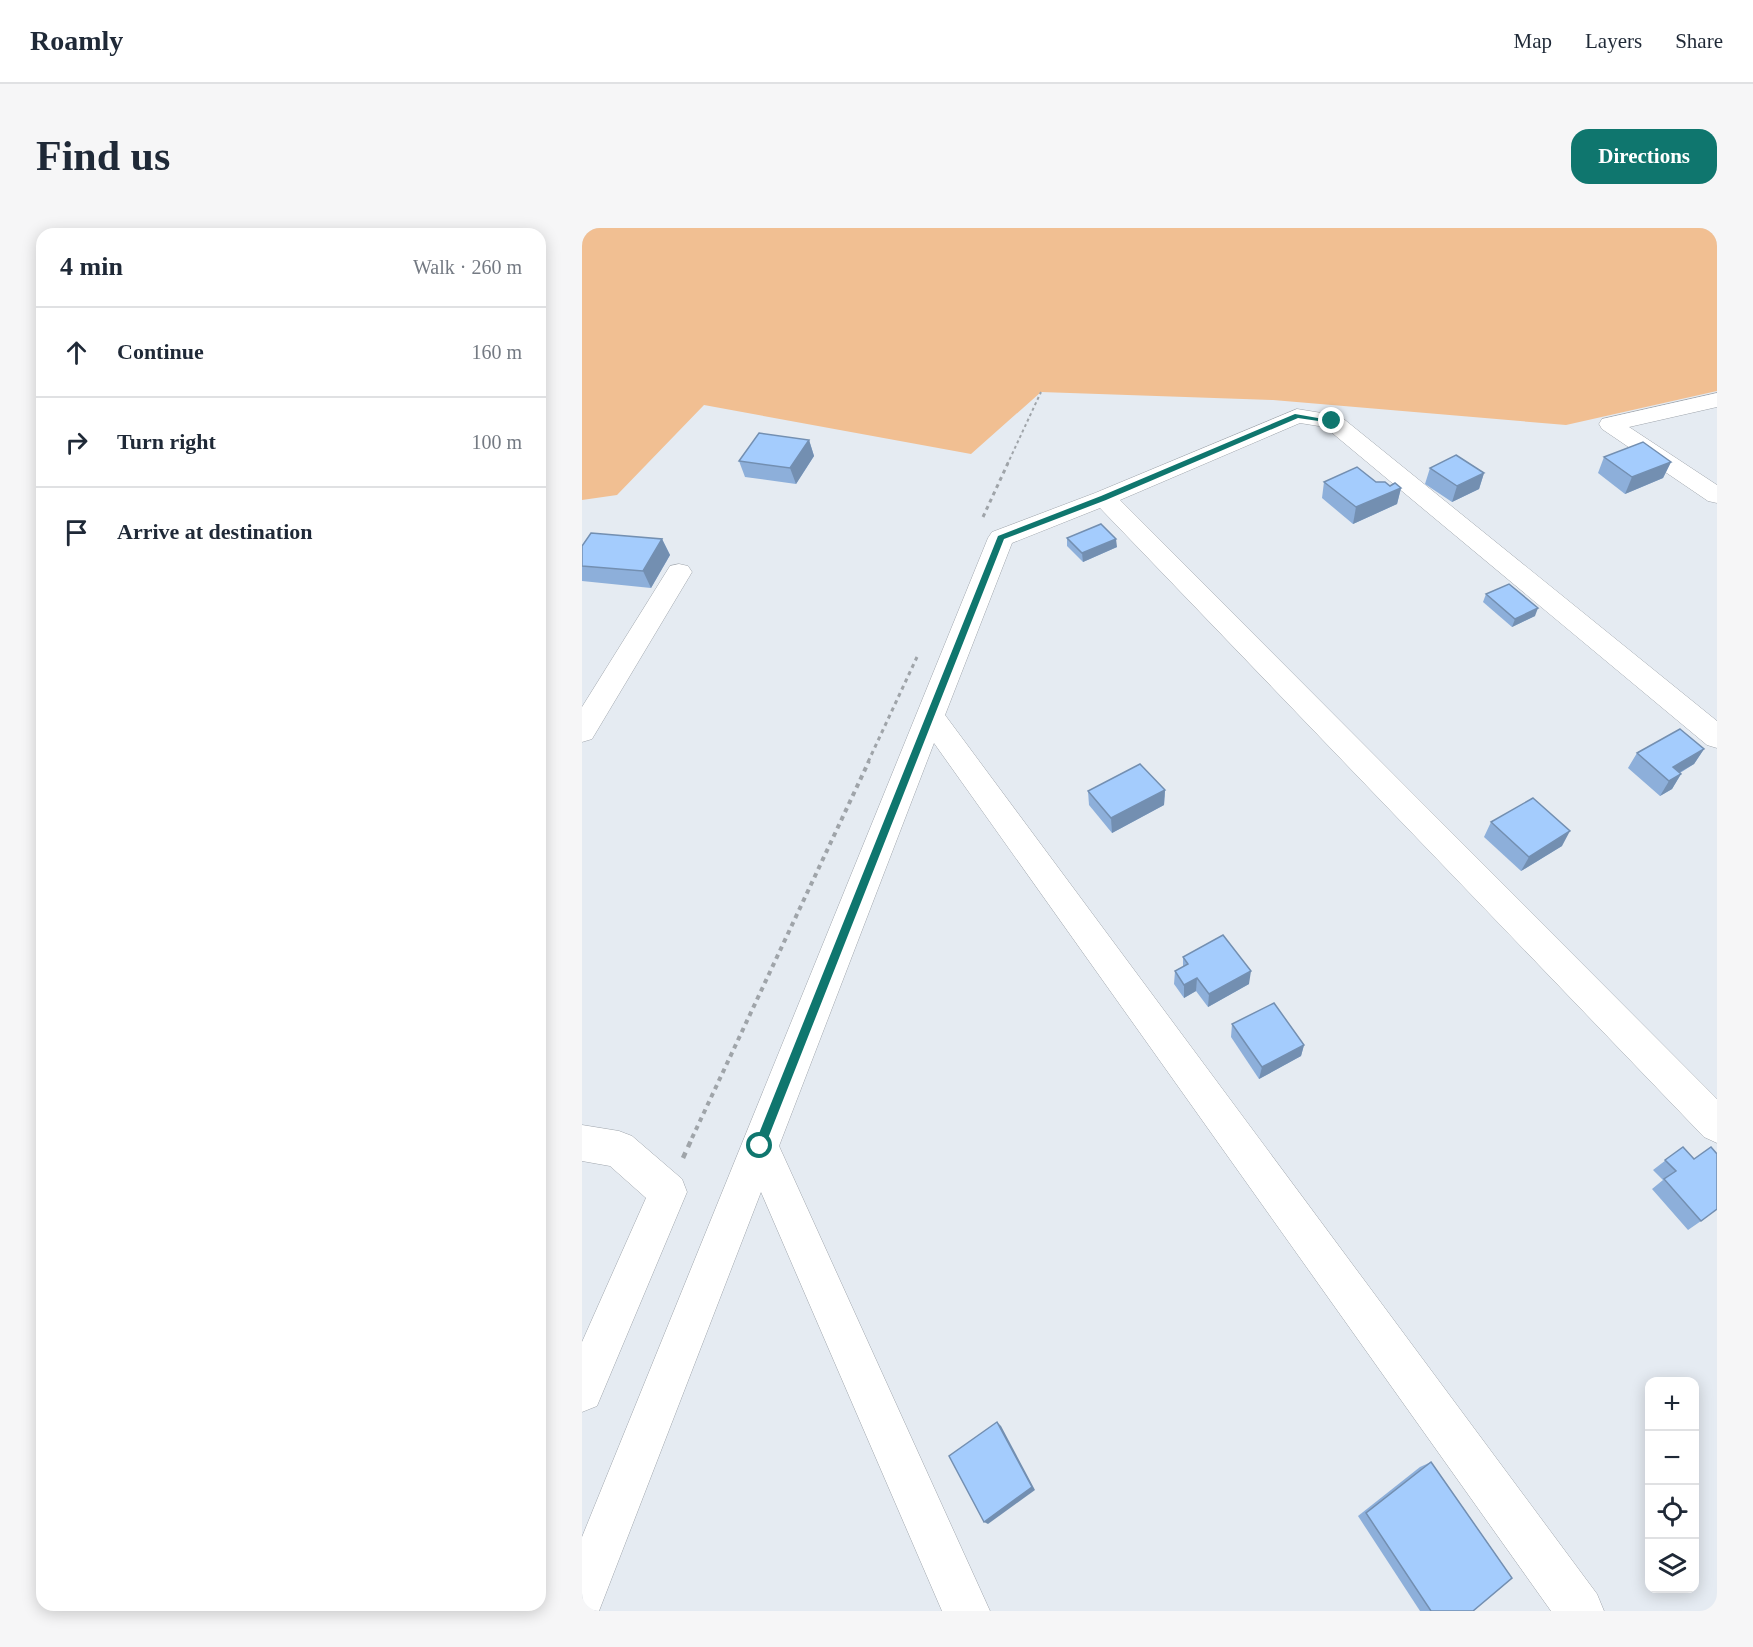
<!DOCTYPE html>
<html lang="en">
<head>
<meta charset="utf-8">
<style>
	body { margin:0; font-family:Georgia,serif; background:#f6f6f7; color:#1f2937 }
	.controls { position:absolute; right:18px; bottom:18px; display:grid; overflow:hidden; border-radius:12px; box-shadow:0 3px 15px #0003 }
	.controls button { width:54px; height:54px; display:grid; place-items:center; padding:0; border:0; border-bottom:2px solid #e0e1e3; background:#fff; color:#1f2937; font:30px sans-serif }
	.stop { position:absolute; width:18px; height:18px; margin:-14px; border:4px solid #0f766e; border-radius:50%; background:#fff }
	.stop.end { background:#0f766e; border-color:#fff; box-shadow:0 2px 6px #0008 }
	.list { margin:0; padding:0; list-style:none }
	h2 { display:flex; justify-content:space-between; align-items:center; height:78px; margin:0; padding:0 24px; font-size:26px }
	h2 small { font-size:20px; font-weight:400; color:#747a83 }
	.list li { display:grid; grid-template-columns:39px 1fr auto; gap:18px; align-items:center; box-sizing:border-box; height:90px; padding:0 24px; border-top:2px solid #e0e1e3 }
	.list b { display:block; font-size:22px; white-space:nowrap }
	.list em { font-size:20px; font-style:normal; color:#747a83 }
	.icon { flex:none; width:33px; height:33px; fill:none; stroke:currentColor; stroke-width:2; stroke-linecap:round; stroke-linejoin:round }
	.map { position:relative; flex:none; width:1135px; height:1383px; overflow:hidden; border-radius:18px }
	header { display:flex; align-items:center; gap:36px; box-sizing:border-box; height:84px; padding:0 30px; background:#fff; border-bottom:2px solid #e0e1e3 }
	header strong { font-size:28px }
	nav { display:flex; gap:33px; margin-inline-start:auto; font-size:21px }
	.intro { display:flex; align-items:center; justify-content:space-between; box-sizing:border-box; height:144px; padding:0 36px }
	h1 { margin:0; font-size:42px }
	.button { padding:15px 27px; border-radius:18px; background:#0f766e; color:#fff; font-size:21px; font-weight:700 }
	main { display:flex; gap:36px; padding:0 36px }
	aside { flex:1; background:#fff; border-radius:18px; box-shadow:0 3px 15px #0003 }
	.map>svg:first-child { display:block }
	.green { fill:#f1bf92 }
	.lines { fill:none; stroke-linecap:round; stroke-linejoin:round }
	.minor-casing { stroke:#9fa5ac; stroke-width:1 }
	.path-far3 { stroke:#9fa4a9; stroke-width:2; stroke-dasharray:3 3; stroke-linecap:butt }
	.path-far2 { stroke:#9fa4a9; stroke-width:3; stroke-dasharray:4 4; stroke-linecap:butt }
	.path-far1 { stroke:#9fa4a9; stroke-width:4; stroke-dasharray:4.5 4.5; stroke-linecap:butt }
	.path { stroke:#9fa4a9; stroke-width:4.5; stroke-dasharray:6 6; stroke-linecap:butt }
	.minor { fill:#fff; fill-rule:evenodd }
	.wall { fill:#8dafda }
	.shaded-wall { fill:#738fb1 }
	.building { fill:#a4ccfd; stroke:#738fb1; stroke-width:1.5 }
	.route { fill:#0f766e }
</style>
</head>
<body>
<header>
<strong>Roamly</strong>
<nav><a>Map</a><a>Layers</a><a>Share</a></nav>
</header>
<div class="intro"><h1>Find us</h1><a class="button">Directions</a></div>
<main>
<aside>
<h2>4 min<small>Walk · 260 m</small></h2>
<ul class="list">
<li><svg class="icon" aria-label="ahead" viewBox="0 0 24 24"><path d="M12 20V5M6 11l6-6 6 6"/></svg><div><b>Continue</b></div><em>160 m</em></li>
<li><svg class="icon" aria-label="right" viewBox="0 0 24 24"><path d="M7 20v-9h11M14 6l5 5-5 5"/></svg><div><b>Turn right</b></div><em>100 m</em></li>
<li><svg class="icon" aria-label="arrive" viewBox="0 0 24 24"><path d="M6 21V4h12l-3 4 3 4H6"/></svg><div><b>Arrive at destination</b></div></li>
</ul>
</aside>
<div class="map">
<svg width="1135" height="1383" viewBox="0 0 1135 1383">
	<rect width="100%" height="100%" fill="#e5ebf2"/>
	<!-- green -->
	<polygon class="green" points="0,0 1135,0 1135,163 984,197 691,172 459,164 389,226 122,177 35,267 0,272"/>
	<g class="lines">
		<defs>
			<g id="minor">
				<polygon points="1135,165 1135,179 1047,199 1135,257 1135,275 1126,273 1020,201 1017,196 1020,191"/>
				<polygon points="715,181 758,188 1135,493 1135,520 1125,517 743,199 718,195 538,272 1135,871 1135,915 1122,909 518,280 430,315 363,487 1015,1366 1022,1383 969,1383 352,515 197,918 408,1383 360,1383 179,964 17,1383 0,1383 0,1309 406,310 410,304 513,265"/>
				<polygon points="97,336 106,338 110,344 10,511 0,514 0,479 88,338"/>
				<polygon points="0,897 37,903 50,908 100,951 105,964 15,1178 0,1184 0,1114 64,970 28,938 0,933"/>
			</g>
		</defs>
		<!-- minor casing -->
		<use href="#minor" class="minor-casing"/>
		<!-- path-far3 -->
		<polyline class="path-far3" points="425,237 459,164"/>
		<!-- path-far2 -->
		<g class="path-far2">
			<polyline points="401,289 426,235"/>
			<polyline points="286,534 335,429"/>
		</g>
		<!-- path-far1 -->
		<polyline class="path-far1" points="110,910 287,533"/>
		<!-- path -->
		<polyline class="path" points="101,930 111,908"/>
		<!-- minor -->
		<use href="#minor" class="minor"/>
	</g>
	<!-- wall -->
	<g class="wall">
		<polygon points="227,212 232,228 214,256 163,249 157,233"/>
		<polygon points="1022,229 1089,234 1081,250 1043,266 1016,245"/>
		<polygon points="848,240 902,245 897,261 870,274 843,256"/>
		<polygon points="742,254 794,254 819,260 815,276 771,296 740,270"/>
		<polygon points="485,310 535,319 501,334 485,318"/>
		<polygon points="80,311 88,327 69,360 0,353 0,318"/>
		<polygon points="904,366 953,388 930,399 901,374"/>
		<polygon points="1122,521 1112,536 1098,545 1099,546 1090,561 1078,568 1046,540 1055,525"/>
		<polygon points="583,562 582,577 530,605 507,577 506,563"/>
		<polygon points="909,594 980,618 939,643 902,609"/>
		<polygon points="601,729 667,756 626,779 614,763 602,770 592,756 593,743 601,739"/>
		<polygon points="650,796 722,817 719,828 677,851 649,809"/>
		<polygon points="1101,919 1119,993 1106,1002 1070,961 1081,952 1071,942"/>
		<polygon points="849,1234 891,1383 838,1383 776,1288 838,1239"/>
	</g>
	<!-- shaded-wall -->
	<g class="shaded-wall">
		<polygon points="227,212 232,228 214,256 208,240"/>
		<polygon points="1089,234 1081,250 1043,266 1050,249"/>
		<polygon points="902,245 897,261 870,274 875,258"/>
		<polygon points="819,260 815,276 771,296 774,279"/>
		<polygon points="80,311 88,327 69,360 61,343"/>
		<polygon points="534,311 535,319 501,334 500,325"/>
		<polygon points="956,380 953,388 930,399 933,391"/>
		<polygon points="1122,521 1112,536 1086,551 1091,539"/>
		<polygon points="1099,546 1090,561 1078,568 1087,553"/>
		<polygon points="583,562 582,577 530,605 529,590"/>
		<polygon points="988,603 980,618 939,643 947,629"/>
		<polygon points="669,743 667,756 626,779 627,766"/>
		<polygon points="615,750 614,763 602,770 602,757"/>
		<polygon points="722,817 719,828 677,851 680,839"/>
		<polygon points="415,1194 419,1198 453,1262 406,1296 402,1294"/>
	</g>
	<!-- building -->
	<g class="building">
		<polygon points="177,205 227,212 208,240 157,233"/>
		<polygon points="1061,214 1089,234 1050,249 1022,229"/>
		<polygon points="874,227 902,245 875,258 848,240"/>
		<polygon points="775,239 794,254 803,254 808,258 813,255 819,260 774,279 742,254"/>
		<polygon points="519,296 534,311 500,325 485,310"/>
		<polygon points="9,305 80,311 61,343 0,338 0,318"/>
		<polygon points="927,356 956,380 933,391 904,366"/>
		<polygon points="1098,501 1122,521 1091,539 1099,546 1087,553 1055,525"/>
		<polygon points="558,536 583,562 529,590 506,563"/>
		<polygon points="951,570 988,603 947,629 909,594"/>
		<polygon points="641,707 669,743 627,766 615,750 602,757 593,743 606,736 601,729"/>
		<polygon points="692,775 722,817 680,839 650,796"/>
		<polygon points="1101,919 1112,931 1129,919 1135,926 1135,981 1119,993 1082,951 1094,943 1083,932"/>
		<polygon points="415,1194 450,1259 402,1294 367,1228"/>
		<polygon points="849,1234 930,1350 891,1383 849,1383 784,1285"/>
	</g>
	<!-- route -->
	<polygon class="route" points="713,186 753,193 750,195 716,190 524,272 422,311 183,918 182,922 174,922 172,918 416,308 519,268"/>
</svg>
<div class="controls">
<button>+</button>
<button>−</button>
<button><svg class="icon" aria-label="locate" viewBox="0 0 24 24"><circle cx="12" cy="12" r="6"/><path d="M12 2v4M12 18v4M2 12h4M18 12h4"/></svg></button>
<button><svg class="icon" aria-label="layers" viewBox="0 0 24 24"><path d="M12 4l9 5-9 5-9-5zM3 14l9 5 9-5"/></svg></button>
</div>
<div class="stop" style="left:178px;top:918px"></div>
<div class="stop end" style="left:750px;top:193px"></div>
</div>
</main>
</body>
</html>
